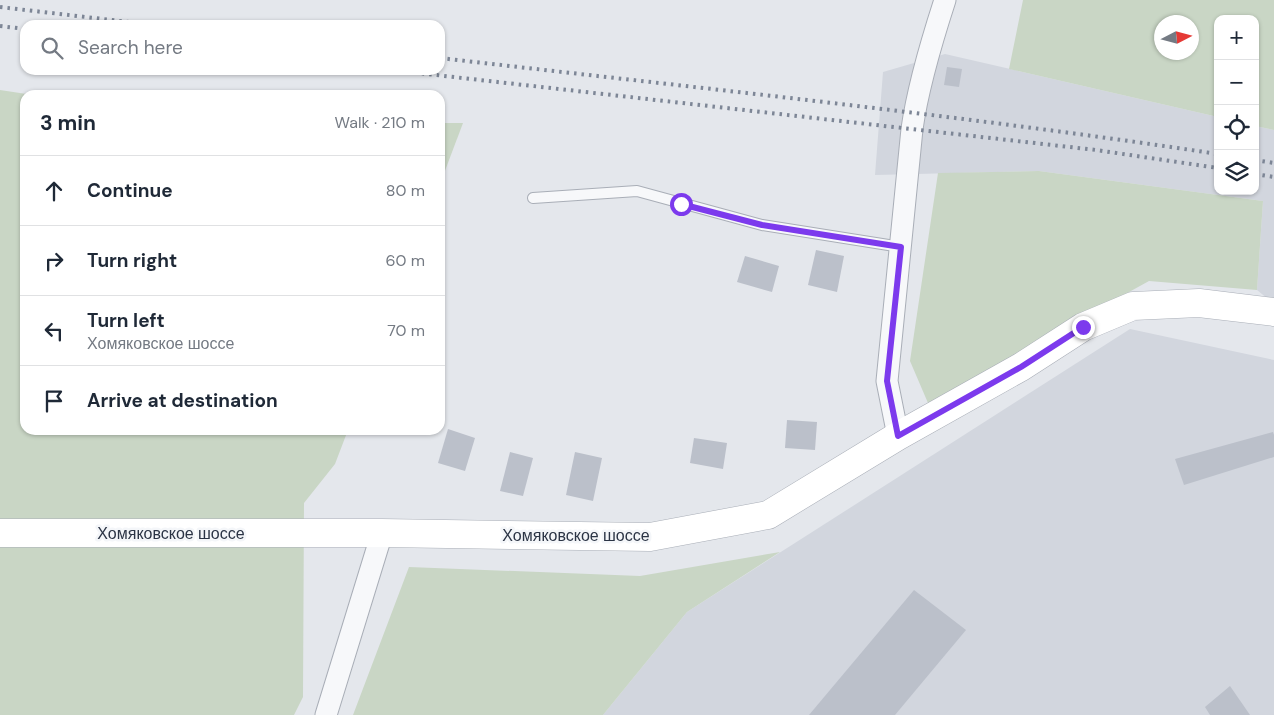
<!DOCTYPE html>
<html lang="en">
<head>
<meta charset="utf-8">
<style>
	body { margin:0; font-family:"DM Sans",sans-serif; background:#f2f2f3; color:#1f2937 }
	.controls { position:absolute; right:15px; top:15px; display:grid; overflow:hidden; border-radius:10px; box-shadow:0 1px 4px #0004 }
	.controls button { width:45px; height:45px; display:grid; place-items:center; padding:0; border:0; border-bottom:1px solid #e0e1e3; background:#fff; color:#1f2937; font:25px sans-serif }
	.compass { position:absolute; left:1154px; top:15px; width:45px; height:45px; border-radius:50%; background:#fff; box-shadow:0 1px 4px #0004; rotate:84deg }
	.stop { position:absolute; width:15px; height:15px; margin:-11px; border:4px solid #7c3aed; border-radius:50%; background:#fff }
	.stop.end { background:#7c3aed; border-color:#fff; box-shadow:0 1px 5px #0008 }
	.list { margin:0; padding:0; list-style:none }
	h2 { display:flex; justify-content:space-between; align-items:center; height:65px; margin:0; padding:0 20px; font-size:21px }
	h2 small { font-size:16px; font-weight:400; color:#747a83 }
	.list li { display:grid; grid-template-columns:32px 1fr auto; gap:15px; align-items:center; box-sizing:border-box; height:70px; padding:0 20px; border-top:1px solid #e0e1e3 }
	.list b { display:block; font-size:19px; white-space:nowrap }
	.list p { margin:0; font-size:16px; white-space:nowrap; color:#747a83 }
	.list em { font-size:16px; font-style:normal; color:#747a83 }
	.icon { flex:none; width:28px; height:28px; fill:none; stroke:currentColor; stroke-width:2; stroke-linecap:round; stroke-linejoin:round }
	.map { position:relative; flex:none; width:1274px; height:715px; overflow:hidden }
	.search { position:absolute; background:#fff; box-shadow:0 1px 4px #0004; left:20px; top:20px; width:425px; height:55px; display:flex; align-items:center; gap:12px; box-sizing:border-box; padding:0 18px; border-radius:15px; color:#747a83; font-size:19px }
	.panel { position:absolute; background:#fff; box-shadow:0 1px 4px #0004; left:20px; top:90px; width:425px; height:345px; border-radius:15px }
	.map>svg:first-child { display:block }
	.built { fill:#d2d6de }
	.green { fill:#c9d6c5; fill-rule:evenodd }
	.building { fill:#bbc0ca }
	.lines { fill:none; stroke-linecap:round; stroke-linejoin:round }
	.lane-casing { stroke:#a9aeb7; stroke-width:12 }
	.street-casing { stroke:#a9aeb7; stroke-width:23 }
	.secondary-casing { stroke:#a9aeb7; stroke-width:29 }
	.lane { stroke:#f7f8fa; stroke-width:10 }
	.street { stroke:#f7f8fa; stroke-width:21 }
	.secondary { stroke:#fff; stroke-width:28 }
	.rail { stroke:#7d8696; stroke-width:4; stroke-dasharray:2.5 5; stroke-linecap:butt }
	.route { stroke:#7c3aed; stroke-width:6 }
	.labels { text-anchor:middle; stroke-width:5; stroke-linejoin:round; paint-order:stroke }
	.street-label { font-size:16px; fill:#2b3445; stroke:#f4f6f9 }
</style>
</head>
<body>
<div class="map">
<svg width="1274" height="715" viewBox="0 0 1274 715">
	<rect width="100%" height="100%" fill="#e4e7ec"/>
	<!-- built -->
	<g class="built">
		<polygon points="945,54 1218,117 1218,191 1255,191 1255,126 1274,130 1274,304 1257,290 1263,201 1039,171 875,175 883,72"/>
		<polygon points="1130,329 1274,360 1274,715 603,715 687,612"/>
	</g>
	<!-- green -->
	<g class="green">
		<path d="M1023,0h251v130l-19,-4v-107h-37v98l-209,-48zM1162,22h30v30h-30z"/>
		<polygon points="0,90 33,95 25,95 25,430 348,430 335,464 304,503 303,697 294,715 0,715"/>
		<polygon points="440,123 463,123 440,184"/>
		<polygon points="1039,171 1263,201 1257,290 1149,281 928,403 910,361 938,173"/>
		<polygon points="780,552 687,612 603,715 353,715 409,567 640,576"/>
	</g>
	<!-- building -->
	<g class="building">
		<polygon points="947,67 962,69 959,87 944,85"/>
		<polygon points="816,250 844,256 837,292 808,285"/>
		<polygon points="745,256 779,266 772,292 737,282"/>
		<polygon points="787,420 817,422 815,450 785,448"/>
		<polygon points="448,429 475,438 465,471 438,463"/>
		<polygon points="1273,432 1274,435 1274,457 1184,485 1175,459"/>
		<polygon points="694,438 727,443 723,469 690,463"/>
		<polygon points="510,452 533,458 523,496 500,491"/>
		<polygon points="575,452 602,458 593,501 566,495"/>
		<polygon points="914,590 966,630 895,715 809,715"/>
		<polygon points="1230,686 1250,715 1210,715 1205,707"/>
	</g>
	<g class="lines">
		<defs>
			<polyline id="lane" points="533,198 637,191 762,225 901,247"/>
			<g id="street">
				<path d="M898,436l-11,-55 25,-252c6,-43 20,-89 33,-129"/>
				<polyline points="326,715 382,533"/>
			</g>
			<polyline id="secondary" points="0,533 382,533 650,537 768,515 898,436 1021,367 1083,327 1133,306 1199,303 1274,312"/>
		</defs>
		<!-- lane casing -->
		<use href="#lane" class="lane-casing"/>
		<!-- street casing -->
		<use href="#street" class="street-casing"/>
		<!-- secondary casing -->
		<use href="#secondary" class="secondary-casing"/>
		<!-- lane -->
		<use href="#lane" class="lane"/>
		<!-- street -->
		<use href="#street" class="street"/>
		<!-- secondary -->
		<use href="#secondary" class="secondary"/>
		<!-- rail -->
		<g class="rail">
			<polyline points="0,7 154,25"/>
			<polyline points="0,26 25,29"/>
			<path d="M440,58c259,30 519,57 778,96"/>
			<polyline points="392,70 1096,150 1218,168"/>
			<polyline points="1255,160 1274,163"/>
			<polyline points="1255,174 1274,177"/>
		</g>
	</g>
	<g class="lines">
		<!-- route -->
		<polyline class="route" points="681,204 762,225 901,247 887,381 898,436 1021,367 1083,327"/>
	</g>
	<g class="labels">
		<!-- street labels -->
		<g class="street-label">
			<text x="171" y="539">Хомяковское шоссе</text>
			<text x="576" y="541">Хомяковское шоссе</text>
		</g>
	</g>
</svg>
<div class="controls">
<button>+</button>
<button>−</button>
<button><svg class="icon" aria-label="locate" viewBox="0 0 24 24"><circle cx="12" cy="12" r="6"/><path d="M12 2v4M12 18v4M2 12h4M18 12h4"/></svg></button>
<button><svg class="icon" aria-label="layers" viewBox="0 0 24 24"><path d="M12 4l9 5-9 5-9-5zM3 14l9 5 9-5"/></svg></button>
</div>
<svg class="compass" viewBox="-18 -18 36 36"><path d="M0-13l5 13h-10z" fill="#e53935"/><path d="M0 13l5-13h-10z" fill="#747a83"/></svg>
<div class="stop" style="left:681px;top:204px"></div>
<div class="stop end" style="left:1083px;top:327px"></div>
<div class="search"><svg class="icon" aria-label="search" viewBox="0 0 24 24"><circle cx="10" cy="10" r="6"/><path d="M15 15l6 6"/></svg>Search here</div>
<section class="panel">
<h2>3 min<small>Walk · 210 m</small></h2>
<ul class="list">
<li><svg class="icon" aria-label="ahead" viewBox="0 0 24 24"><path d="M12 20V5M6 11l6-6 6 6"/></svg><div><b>Continue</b></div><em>80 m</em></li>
<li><svg class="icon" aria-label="right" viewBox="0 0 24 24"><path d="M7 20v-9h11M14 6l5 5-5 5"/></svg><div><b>Turn right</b></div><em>60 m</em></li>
<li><svg class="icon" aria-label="left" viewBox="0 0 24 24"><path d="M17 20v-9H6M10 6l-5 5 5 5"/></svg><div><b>Turn left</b><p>Хомяковское шоссе</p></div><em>70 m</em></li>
<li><svg class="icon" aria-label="arrive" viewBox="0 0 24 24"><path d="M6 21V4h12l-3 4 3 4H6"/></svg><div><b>Arrive at destination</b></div></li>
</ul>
</section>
</div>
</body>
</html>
